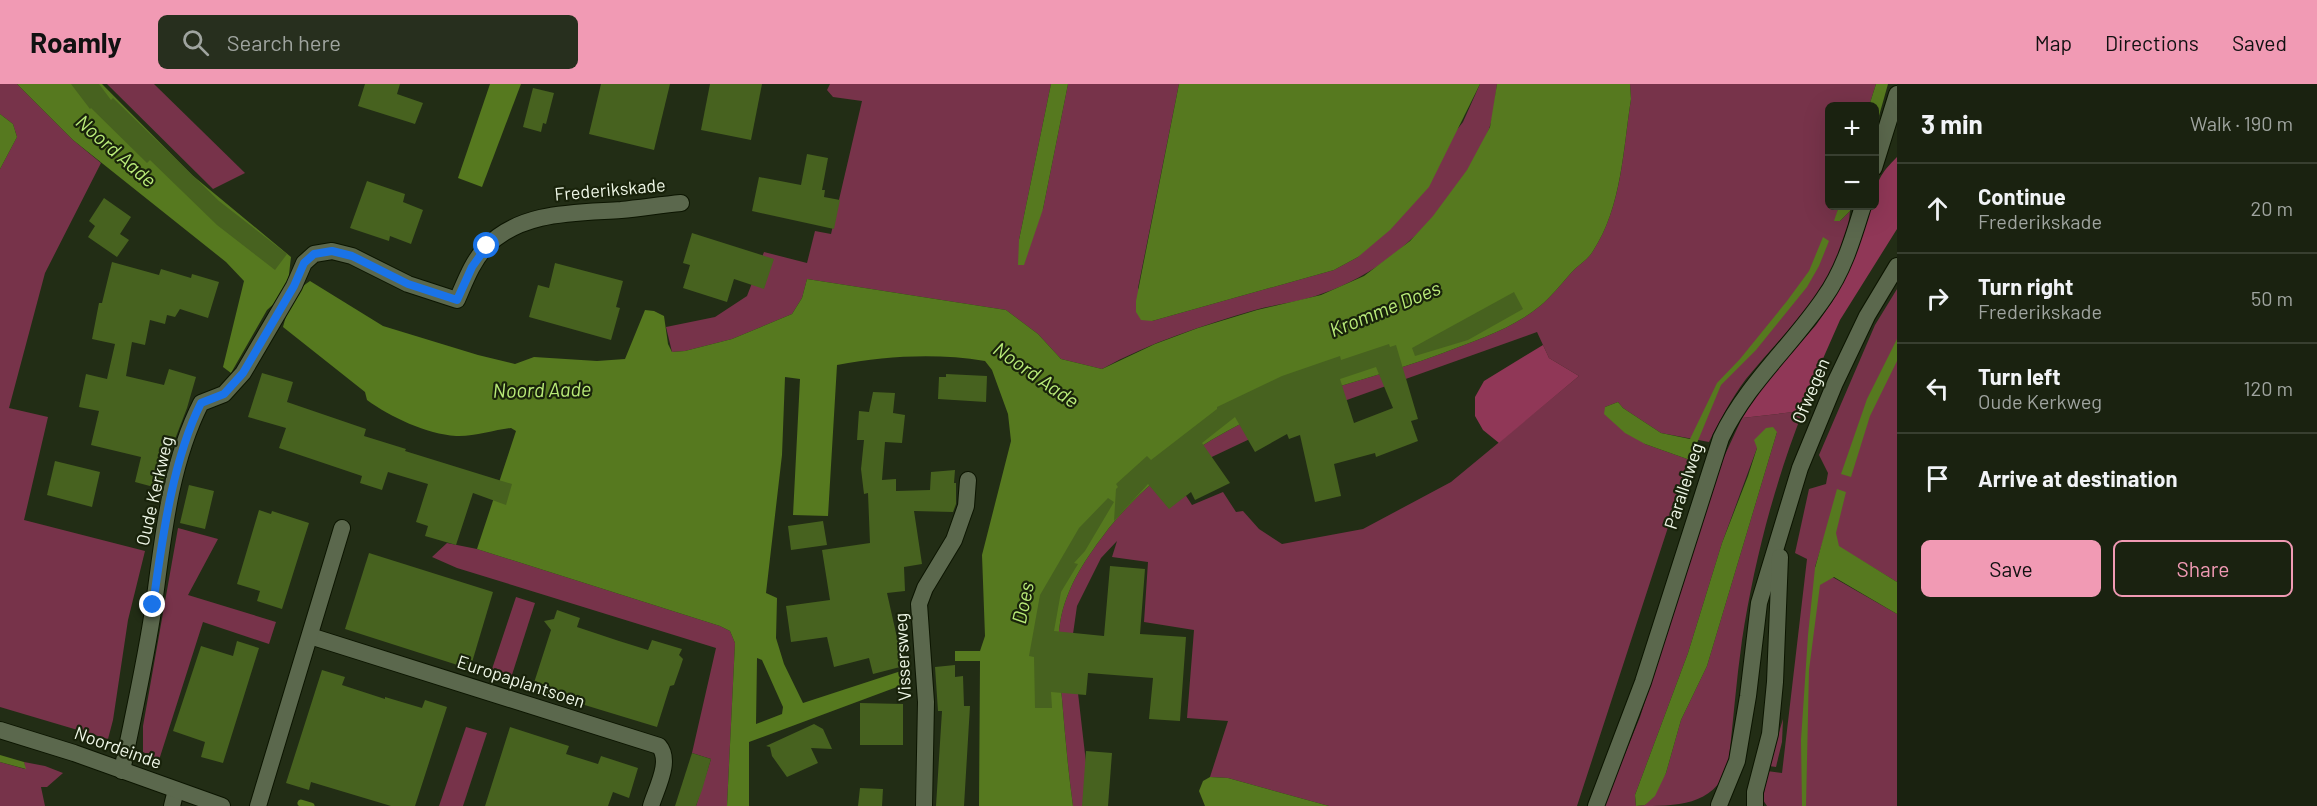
<!DOCTYPE html>
<html lang="en">
<head>
<meta charset="utf-8">
<style>
	body { margin:0; font-family:Barlow,sans-serif; background:#272f1e; color:#f1f3f6 }
	.controls { position:absolute; right:18px; top:18px; display:grid; overflow:hidden; border-radius:9px; box-shadow:0 6px 24px #0002 }
	.controls button { width:54px; height:54px; display:grid; place-items:center; padding:0; border:0; border-bottom:2px solid #383f30; background:#1a2210; color:#f1f3f6; font:30px sans-serif }
	.stop { position:absolute; width:18px; height:18px; margin:-14px; border:4px solid #1a73e8; border-radius:50%; background:#fff }
	.stop.end { background:#1a73e8; border-color:#fff; box-shadow:0 2px 6px #0008 }
	.list { margin:0; padding:0; list-style:none }
	h2 { display:flex; justify-content:space-between; align-items:center; height:78px; margin:0; padding:0 24px; font-size:26px }
	h2 small { font-size:20px; font-weight:400; color:#9fa49f }
	.list li { display:grid; grid-template-columns:39px 1fr auto; gap:18px; align-items:center; box-sizing:border-box; height:90px; padding:0 24px; border-top:2px solid #383f30 }
	.list b { display:block; font-size:22px; white-space:nowrap }
	.list p { margin:0; font-size:20px; white-space:nowrap; color:#9fa49f }
	.list em { font-size:20px; font-style:normal; color:#9fa49f }
	.actions { display:flex; gap:12px; padding:18px 24px }
	.actions a { flex:1; padding:14px 0; border:2px solid #f19ab4; border-radius:9px; text-align:center; font-size:21px; color:#f19ab4 }
	.actions .main { background:#f19ab4; color:#111 }
	.icon { flex:none; width:33px; height:33px; fill:none; stroke:currentColor; stroke-width:2; stroke-linecap:round; stroke-linejoin:round }
	.map { position:relative; flex:none; width:1897px; height:722px; overflow:hidden }
	header { display:flex; align-items:center; gap:36px; box-sizing:border-box; height:84px; padding:0 30px; background:#f19ab4; color:#111 }
	header strong { font-size:28px }
	nav { display:flex; gap:33px; margin-inline-start:auto; font-size:21px }
	.search { width:420px; height:54px; background:#272f1e; display:flex; align-items:center; gap:15px; box-sizing:border-box; padding:0 21px; border-radius:9px; color:#9fa49f; font-size:22px }
	main { display:flex }
	aside { flex:1; background:#1a2210 }
	.map>svg:first-child { display:block }
	.green { fill:#77334a; fill-rule:evenodd }
	.forest { fill:#903757 }
	.water { fill:#56791f; fill-rule:evenodd }
	.lines { fill:none; stroke-linecap:round; stroke-linejoin:round }
	.stream { stroke:#56791f; stroke-width:7 }
	.building { fill:#47621f; fill-rule:evenodd }
	.minor-casing { stroke:#0c1501; stroke-width:18 }
	.tertiary-casing { stroke:#0c1501; stroke-width:18 }
	.secondary-casing { stroke:#0c1501; stroke-width:18 }
	.minor { stroke:#5b684d; stroke-width:16 }
	.tertiary { stroke:#5b684d; stroke-width:16 }
	.secondary { stroke:#5b684d; stroke-width:16 }
	.route { stroke:#1a73e8; stroke-width:8 }
	.labels { text-anchor:middle; stroke-width:4.5; stroke-linejoin:round; paint-order:stroke }
	.street-label { font-size:18px; fill:#eff7e7; stroke:#19230b }
	.water-label { font-size:20px; font-style:italic; fill:#baec79; stroke:#19230b }
</style>
</head>
<body>
<header>
<strong>Roamly</strong>
<div class="search"><svg class="icon" aria-label="search" viewBox="0 0 24 24"><circle cx="10" cy="10" r="6"/><path d="M15 15l6 6"/></svg>Search here</div>
<nav><a>Map</a><a>Directions</a><a>Saved</a></nav>
</header>
<main>
<div class="map">
<svg width="1897" height="722" viewBox="0 0 1897 722">
	<rect width="100%" height="100%" fill="#222d15"/>
	<!-- green -->
	<g class="green">
		<polygon points="0,0 17,0 73,56 101,79 45,189 9,324 48,333 24,436 145,467 128,536 113,636 108,655 0,623 0,85 17,53 13,40 0,30"/>
		<polygon points="107,0 154,0 245,89 213,105"/>
		<path d="M830,0h221l-32,156 24,-31 25,-125h111l-41,204 14,33 182,-51 24,-13 105,-135 17,-38h17c-2,14 -3,32 -8,45 -31,72 -92,140 -168,165 -21,8 -44,10 -66,16 -52,15 -106,33 -153,59l-41,-10 -23,-25 -32,-24 -199,-31 -5,19 -10,16 -60,25 -47,12 -13,1 -6,-25 49,-10 32,-21 17,-44 43,11 8,-32 16,3 31,-133 -29,-4 -6,-7z"/>
		<path d="M1630,0h246l-7,22h-39v100h9l-4,15h5l10,-10c-6,70 -62,116 -104,168 -15,20 -26,41 -37,63l-48,-9 -38,-25 -5,-6 -13,5 40,37 45,16 -113,346h-248l-101,-28 -18,-1 18,-56 -41,-3 7,-88 -50,-8 4,-60 -36,-5 5,-16 -16,17 -24,48 -5,35 19,165h-18c-5,-36 -8,-71 -11,-107 -2,-25 -6,-51 -2,-76 6,-37 27,-66 49,-95 43,-53 101,-93 164,-119 55,-22 115,-35 170,-56 33,-13 69,-24 97,-47 12,-10 21,-22 31,-33 7,-8 17,-13 22,-22 29,-44 30,-101 38,-152zM1537,248l12,26 30,18 -128,106 -88,47 -81,15 -23,-15 -16,-18 -7,1 -13,-20 -31,13 -15,-23 22,-19 89,-42z"/>
		<polygon points="1897,205 1897,498 1824,454 1815,483 1897,530 1897,722 1767,722 1763,716 1767,687 1782,689 1807,475 1795,469 1809,405 1826,400 1828,389 1819,371 1875,241"/>
		<path d="M1803,327c-29,74 -49,151 -61,229 -6,42 -9,85 -14,127 -15,39 -51,39 -91,39l8,-1 21,-32 15,-53 26,-54 70,-234 -20,16 -35,95 -34,110 -53,142 1,11h-32l36,-89 83,-258 19,-41z"/>
		<polygon points="178,444 218,455 188,511 276,538 269,560 203,538 159,676 143,668 143,642"/>
		<polygon points="447,459 477,465 720,542 730,547 735,559 727,722 696,722 711,675 692,669 716,564 457,484 432,473"/>
		<polygon points="516,513 535,519 510,597 490,591"/>
		<polygon points="1783,635 1782,658 1776,683 1769,682"/>
		<polygon points="466,643 487,649 463,722 439,722"/>
		<polygon points="0,678 25,685 24,678 45,682 63,689 47,703 41,703 45,722 0,722"/>
	</g>
	<!-- forest -->
	<g class="forest">
		<path d="M1897,73v72l-57,91 -26,59 -11,32 -61,7 20,-31 54,-62 16,-23 18,-34 21,-62h3c1,-24 7,-33 23,-49z"/>
		<polygon points="1543,261 1549,274 1579,292 1499,359 1483,346 1475,332 1475,313 1484,297"/>
	</g>
	<!-- water -->
	<g class="water">
		<polygon points="17,0 102,0 192,91 291,173 288,199 278,216 267,226 231,289 223,283 244,197 226,178 73,56"/>
		<polygon points="490,0 521,0 482,103 458,94"/>
		<polygon points="1051,0 1068,0 1043,125 1024,181 1018,181 1019,156"/>
		<polygon points="1179,0 1480,0 1429,103 1390,146 1358,173 1334,186 1152,237 1141,236 1136,228 1136,217"/>
		<path d="M1497,0h133l1,15c-8,50 -9,108 -38,152 -5,9 -15,14 -22,22 -10,11 -19,23 -31,33 -28,23 -64,34 -97,47 -55,21 -115,34 -170,56 -63,26 -121,66 -164,119 -22,29 -43,58 -49,95 -4,25 0,51 2,76 3,36 6,71 11,107h-94l1,-145h-25v-10h25l5,-15 -3,-81 29,-114 -3,-27 -16,-44 -7,-9c-50,-8 -98,-5 -148,4l-9,151 -35,-1 7,-136 -15,-2 -3,78 -16,138 11,5 -1,40 8,26 19,39 98,-32 4,13 -156,58v64h-22l8,-163 -5,-12 -10,-5 -243,-77 39,-118 -5,-3c-17,2 -38,9 -55,8 -29,-2 -66,-19 -89,-36l-2,-8 -82,-65c6,-21 9,-34 27,-46l73,45 95,29 37,9 19,-7 63,4 28,-2 20,-49 9,1 10,5 4,28 4,8 13,-1 47,-12 60,-25 10,-16 5,-19 199,31 32,24 23,25 41,10 53,-25 43,-16 59,-18 64,-15 43,-19 46,-35 23,-25 34,-46 23,-43zM757,574l5,2 21,47 -1,7 -26,10z"/>
		<polygon points="1876,0 1888,0 1875,46 1874,22 1869,22"/>
		<polygon points="0,30 13,40 17,53 0,85"/>
		<polygon points="1839,122 1852,122 1850,127 1840,137 1834,137"/>
		<polygon points="1823,153 1829,157 1819,182 1807,203 1756,266 1721,301 1690,376 1645,360 1625,349 1604,330 1605,323 1618,318 1623,324 1661,349 1690,355 1717,299 1740,275 1787,217 1809,187"/>
		<polygon points="1897,255 1897,277 1870,332 1851,393 1841,390 1867,315"/>
		<polygon points="1773,343 1777,348 1707,582 1681,636 1666,689 1655,712 1645,721 1636,722 1635,711 1688,569 1722,459 1748,392 1757,364 1754,356 1766,344"/>
		<polygon points="1837,405 1846,408 1836,449 1839,462 1897,498 1897,530 1834,493 1820,501 1809,586 1806,722 1802,722 1801,656 1808,551 1815,484"/>
		<polygon points="0,671 24,678 26,685 0,678"/>
		<polygon points="1210,693 1228,694 1329,722 1205,722 1199,707 1203,697"/>
	</g>
	<g class="lines">
		<!-- stream -->
		<polyline class="stream" points="301,719 311,722"/>
	</g>
	<!-- building -->
	<g class="building">
		<polygon points="71,0 99,0 111,16 113,14 219,117 287,170 275,186 217,141 150,76 147,79 91,24 90,25"/>
		<polygon points="365,0 400,0 397,10 423,19 415,40 358,22"/>
		<polygon points="601,0 670,0 654,66 589,50"/>
		<polygon points="710,0 762,0 751,56 701,46"/>
		<polygon points="533,4 554,9 546,40 543,39 541,48 523,43"/>
		<polygon points="807,70 828,74 822,106 825,106 824,113 840,116 834,145 752,127 759,93 801,101"/>
		<polygon points="367,97 405,110 403,118 423,126 411,160 390,152 389,157 350,144"/>
		<polygon points="104,114 131,133 120,150 129,156 117,173 88,153 95,142 89,137"/>
		<polygon points="692,149 774,175 764,205 734,195 727,218 683,204 690,181 683,179"/>
		<polygon points="112,178 159,191 161,185 191,194 192,190 219,198 208,234 180,225 175,233 167,231 165,240 150,236 145,261 132,258 126,292 164,301 169,285 196,293 187,324 172,363 161,405 135,398 141,373 91,361 99,327 79,323 86,290 107,295 115,260 92,255 99,219 102,219"/>
		<polygon points="555,179 623,197 616,223 620,224 611,256 529,233 538,201 549,204"/>
		<polygon points="1514,208 1523,225 1468,256 1415,272 1412,264"/>
		<path d="M1389,260l1,3 6,-2 22,74 -7,2 7,20 -42,16 -1,-4 -41,11 7,32 -26,6 -15,-67 -11,4 -2,-5 -32,18 -20,-35 -33,26 28,40 -35,17 -4,-8 -22,17 -21,-25 -34,37 2,-32 2,-2 -2,-3 31,-28 4,4 66,-51v-2l65,-31 58,-20 1,4zM1376,283l17,41 -39,15 -14,-44z"/>
		<polygon points="262,289 293,298 287,318 366,345 364,352 406,365 405,367 512,400 506,421 473,409 456,461 425,452 428,442 416,438 428,400 388,388 382,406 360,399 362,392 279,364 286,344 248,333"/>
		<polygon points="946,290 987,292 986,318 938,315 939,293 946,293"/>
		<polygon points="873,308 895,309 893,329 905,331 902,359 885,358 882,396 896,395 896,407 930,406 931,388 955,386 954,399 956,399 956,420 953,428 914,427 922,480 904,483 905,507 887,509 900,567 904,569 904,582 873,590 869,574 834,583 827,553 791,558 786,522 830,516 822,466 870,459 868,409 864,410 861,385 864,356 857,356 859,327 869,328"/>
		<polygon points="55,377 100,388 92,423 47,411"/>
		<polygon points="189,401 214,407 205,445 180,439"/>
		<polygon points="1108,414 1114,418 1085,467 1074,479 1078,480 1061,508 1054,547 1104,552 1110,482 1145,485 1140,550 1186,553 1180,637 1149,635 1153,594 1088,589 1086,611 1051,608 1052,624 1035,624 1034,573 1029,572 1040,511 1079,444"/>
		<polygon points="259,426 271,430 272,427 309,439 282,525 257,517 260,507 237,500"/>
		<polygon points="823,437 827,461 791,466 788,442"/>
		<polygon points="369,469 493,508 470,585 345,545"/>
		<polygon points="557,526 580,534 577,543 619,557 648,566 652,556 682,565 679,571 683,575 680,584 674,601 670,602 657,643 532,605 551,546 544,537 554,535"/>
		<polygon points="237,557 259,564 223,679 201,673 205,658 173,647 201,562 233,572"/>
		<polygon points="955,581 955,593 963,592 964,622 970,622 964,722 936,722 942,627 938,627 935,583"/>
		<polygon points="322,586 345,593 342,601 385,615 385,613 422,624 425,616 447,623 415,722 391,722 311,698 309,706 286,699"/>
		<polygon points="860,619 903,620 903,661 860,661"/>
		<polygon points="814,640 823,645 832,665 811,664 818,679 787,693 772,672 770,663 766,662"/>
		<polygon points="510,643 569,662 566,670 598,680 601,672 638,684 629,714 613,708 608,722 485,722"/>
		<polygon points="1086,667 1112,669 1108,722 1082,722"/>
		<polygon points="692,669 711,675 702,706 696,722 675,722"/>
		<polygon points="860,704 883,705 882,722 858,722"/>
	</g>
	<g class="lines">
		<defs>
			<g id="minor">
				<polyline points="1874,84 1897,10"/>
				<path d="M310,552l349,110c13,15 -3,43 -8,60"/>
				<path d="M122,687c11,-55 24,-111 32,-167 9,-67 16,-140 47,-201l23,-9 19,-21 51,-87 10,-23 10,-9 18,-3 20,5 56,28 49,16c8,-18 15,-38 29,-53 35,-36 88,-34 135,-37 20,-2 40,-5 60,-7"/>
				<polyline points="172,722 176,706"/>
				<polyline points="258,722 342,444"/>
				<polyline points="924,722 926,618 919,520 925,504 954,456 966,422 968,396"/>
				<path d="M1596,722l47,-124 78,-244c27,-56 69,-90 103,-140 20,-28 29,-60 39,-92"/>
			</g>
			<polyline id="tertiary" points="0,646 74,669 222,722"/>
			<g id="secondary">
				<polyline points="1719,721 1737,677 1748,612 1759,519 1800,384 1835,299 1867,232 1897,182"/>
				<polyline points="1755,722 1755,708 1770,650 1775,598 1780,473"/>
			</g>
		</defs>
		<!-- minor casing -->
		<use href="#minor" class="minor-casing"/>
		<!-- tertiary casing -->
		<use href="#tertiary" class="tertiary-casing"/>
		<!-- secondary casing -->
		<use href="#secondary" class="secondary-casing"/>
		<!-- minor -->
		<use href="#minor" class="minor"/>
		<!-- tertiary -->
		<use href="#tertiary" class="tertiary"/>
		<!-- secondary -->
		<use href="#secondary" class="secondary"/>
	</g>
	<g class="lines">
		<!-- route -->
		<path class="route" d="M153,521c9,-64 19,-144 48,-202l23,-9 19,-21 51,-87 10,-23 10,-9 18,-3 20,5 56,28 49,16 15,-33 15,-21"/>
	</g>
	<g class="labels">
		<!-- street labels -->
		<g class="street-label">
			<text transform="translate(610 106) rotate(-5)" y="6">Frederikskade</text>
			<text transform="translate(1811 307) rotate(-67)" y="6">Ofwegen</text>
			<text transform="translate(1684 402) rotate(-72)" y="6">Parallelweg</text>
			<text transform="translate(155 407) rotate(-77)" y="6">Oude Kerkweg</text>
			<text transform="translate(903 573) rotate(-93)" y="6">Vissersweg</text>
			<text transform="translate(521 598) rotate(18)" y="6">Europaplantsoen</text>
			<text transform="translate(118 664) rotate(20)" y="6">Noordeinde</text>
		</g>
		<!-- water labels -->
		<g class="water-label">
			<text transform="translate(116 67) rotate(41)" y="7">Noord Aade</text>
			<text transform="translate(1385 225) rotate(-22)" y="7">Kromme Does</text>
			<text transform="translate(1036 291) rotate(35)" y="7">Noord Aade</text>
			<text transform="translate(542 306) rotate(-1)" y="7">Noord Aade</text>
			<text transform="translate(1023 519) rotate(-78)" y="7">Does</text>
		</g>
	</g>
</svg>
<div class="controls">
<button>+</button>
<button>−</button>
</div>
<div class="stop" style="left:487px;top:162px"></div>
<div class="stop end" style="left:153px;top:521px"></div>
</div>
<aside>
<h2>3 min<small>Walk · 190 m</small></h2>
<ul class="list">
<li><svg class="icon" aria-label="ahead" viewBox="0 0 24 24"><path d="M12 20V5M6 11l6-6 6 6"/></svg><div><b>Continue</b><p>Frederikskade</p></div><em>20 m</em></li>
<li><svg class="icon" aria-label="right" viewBox="0 0 24 24"><path d="M7 20v-9h11M14 6l5 5-5 5"/></svg><div><b>Turn right</b><p>Frederikskade</p></div><em>50 m</em></li>
<li><svg class="icon" aria-label="left" viewBox="0 0 24 24"><path d="M17 20v-9H6M10 6l-5 5 5 5"/></svg><div><b>Turn left</b><p>Oude Kerkweg</p></div><em>120 m</em></li>
<li><svg class="icon" aria-label="arrive" viewBox="0 0 24 24"><path d="M6 21V4h12l-3 4 3 4H6"/></svg><div><b>Arrive at destination</b></div></li>
</ul>
<div class="actions"><a class="main">Save</a><a>Share</a></div>
</aside>
</main>
</body>
</html>
